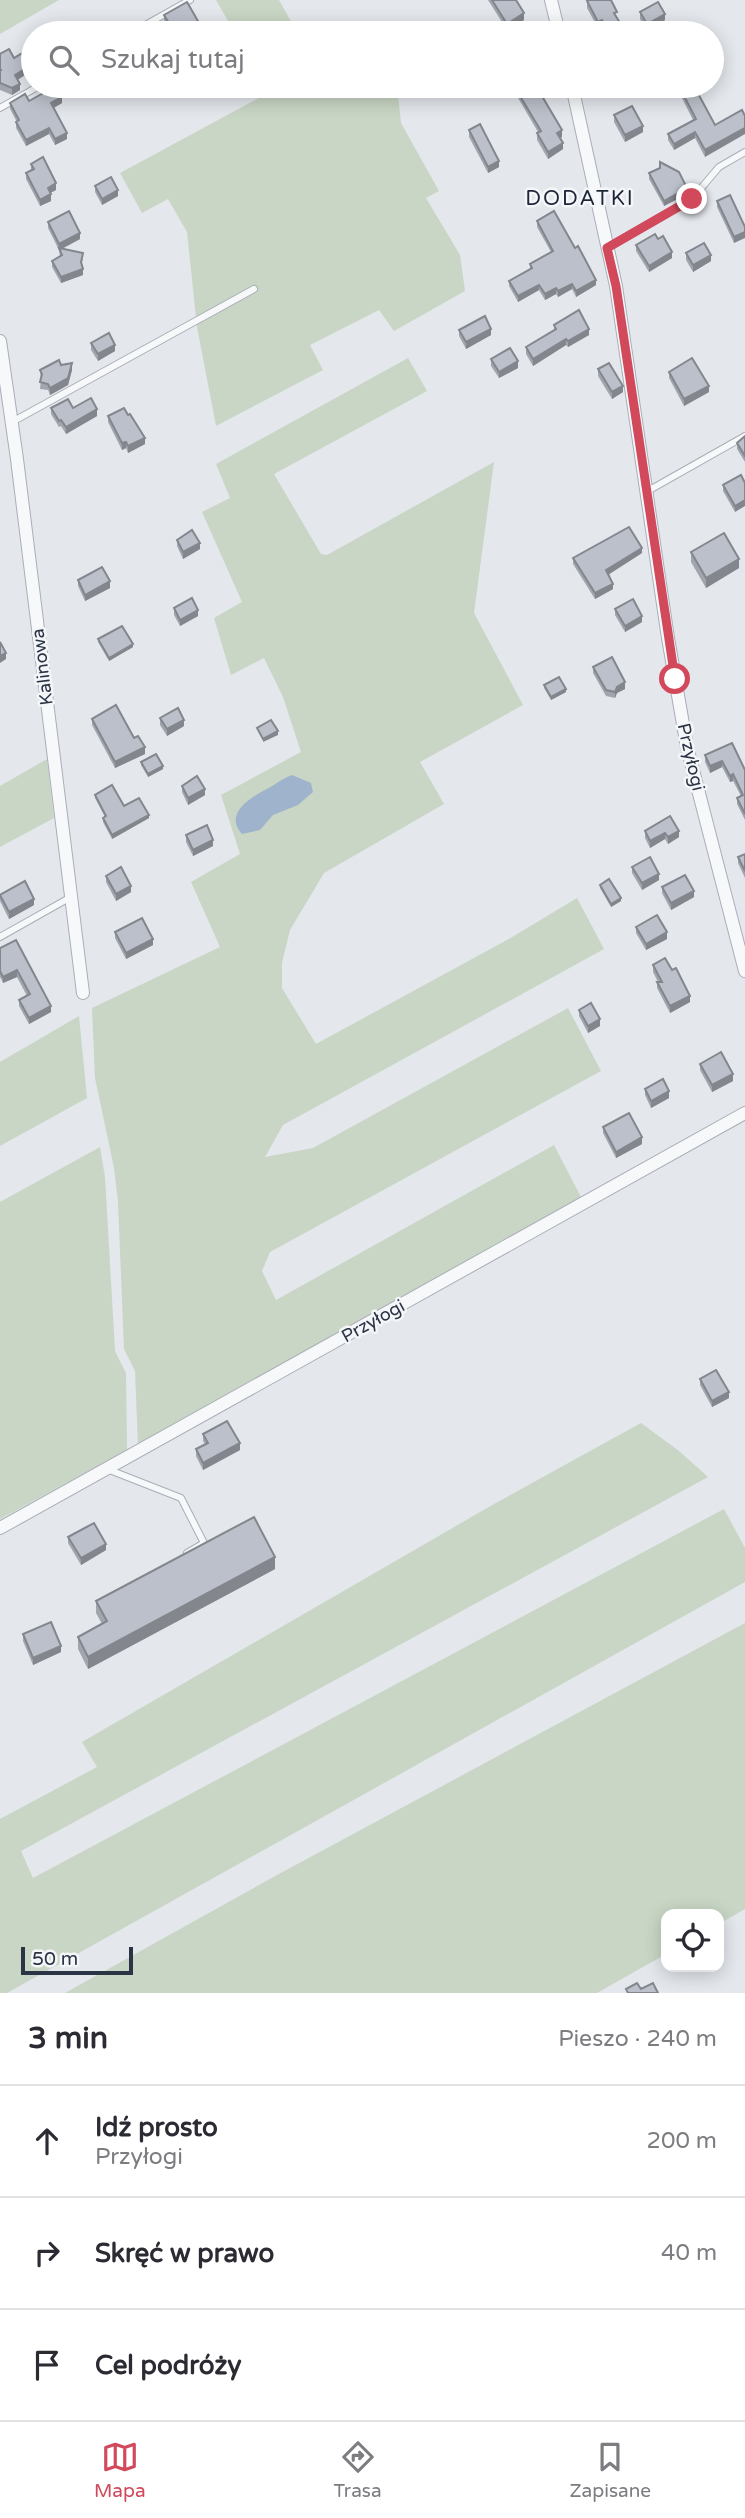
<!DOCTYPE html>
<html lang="pl">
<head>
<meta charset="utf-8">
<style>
	body { margin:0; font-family:"Varela Round",sans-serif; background:#f2f2f3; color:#2b2b33 }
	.controls { position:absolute; right:21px; bottom:21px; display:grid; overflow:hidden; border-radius:14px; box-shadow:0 4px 18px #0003 }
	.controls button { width:63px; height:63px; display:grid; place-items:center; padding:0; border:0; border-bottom:2px solid #e1e1e2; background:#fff; color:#2b2b33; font:35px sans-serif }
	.scale { position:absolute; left:21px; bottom:18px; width:112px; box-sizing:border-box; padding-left:7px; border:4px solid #2b3445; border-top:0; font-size:19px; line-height:24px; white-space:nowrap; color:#2b3445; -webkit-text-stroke:5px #f4f6f9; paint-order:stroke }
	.stop { position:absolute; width:21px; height:21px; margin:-16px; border:5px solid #d1495b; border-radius:50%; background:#fff }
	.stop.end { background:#d1495b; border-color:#fff; box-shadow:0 2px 7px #0008 }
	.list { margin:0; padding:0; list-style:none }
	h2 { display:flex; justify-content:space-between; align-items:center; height:91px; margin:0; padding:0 28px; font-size:30px }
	h2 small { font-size:23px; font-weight:400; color:#7c7c81 }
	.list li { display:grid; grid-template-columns:46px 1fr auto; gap:21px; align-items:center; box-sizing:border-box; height:112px; padding:0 28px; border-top:2px solid #e1e1e2 }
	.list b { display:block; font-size:26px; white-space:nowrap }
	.list p { margin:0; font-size:23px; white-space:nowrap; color:#7c7c81 }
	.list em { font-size:23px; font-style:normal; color:#7c7c81 }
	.icon { flex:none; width:38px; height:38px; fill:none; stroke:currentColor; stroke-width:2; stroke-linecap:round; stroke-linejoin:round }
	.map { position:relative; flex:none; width:745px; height:1993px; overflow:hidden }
	.search { position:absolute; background:#fff; box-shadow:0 4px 18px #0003; left:21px; right:21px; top:21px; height:77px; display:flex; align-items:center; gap:18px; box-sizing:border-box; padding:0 24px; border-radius:38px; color:#7c7c81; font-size:26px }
	.sheet { height:427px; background:#fff }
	nav { display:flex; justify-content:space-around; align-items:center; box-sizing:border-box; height:98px; border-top:2px solid #e1e1e2; background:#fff; font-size:19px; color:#7c7c81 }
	nav a { display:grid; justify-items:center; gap:4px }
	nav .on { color:#d1495b }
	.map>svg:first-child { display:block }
	.green { fill:#c9d6c5 }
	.water { fill:#9fb4cc }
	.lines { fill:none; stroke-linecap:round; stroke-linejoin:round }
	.service-casing { stroke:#a9aeb7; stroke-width:8 }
	.minor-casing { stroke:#a9aeb7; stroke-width:14 }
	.service { stroke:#f7f8fa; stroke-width:6 }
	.minor { stroke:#f7f8fa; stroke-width:12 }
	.wall { fill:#a1a5ae }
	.shaded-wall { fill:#83868d }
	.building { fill:#bbc0ca; stroke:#83868d; stroke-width:2 }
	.route { stroke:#d1495b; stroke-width:9 }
	.labels { text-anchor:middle; stroke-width:5; stroke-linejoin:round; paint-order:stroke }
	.street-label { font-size:18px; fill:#2b3445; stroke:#f4f6f9 }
	.quarter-label { font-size:21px; letter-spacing:2px; fill:#1d2536; stroke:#f4f6f9 }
</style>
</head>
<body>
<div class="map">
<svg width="745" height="1993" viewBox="0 0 745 1993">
	<rect width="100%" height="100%" fill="#e4e7ec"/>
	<!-- green -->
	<g class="green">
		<polygon points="0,0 59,0 0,34"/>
		<polygon points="216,0 279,0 293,25 279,33 235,33"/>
		<polygon points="281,86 397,86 401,123 439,191 426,198 460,255 465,291 394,331 379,310 310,345 323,370 216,426 197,327 187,232 168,199 142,213 120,173"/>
		<polygon points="408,358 427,391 274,474 321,554 327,555 494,462 474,613 523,705 420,762 444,804 324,873 290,930 282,963 282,988 316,1044 507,940 577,898 604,949 283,1125 265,1157 313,1148 568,1008 601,1071 270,1252 262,1271 276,1300 554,1145 581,1197 138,1446 135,1371 124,1349 118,1202 114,1168 95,1078 92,1008 220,947 191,882 240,854 221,795 301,752 283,697 264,658 231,675 214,618 242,602 202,512 230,498 216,464"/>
		<polygon points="47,759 54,818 0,847 0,786"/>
		<polygon points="79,1016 87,1098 0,1146 0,1062"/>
		<polygon points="100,1147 105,1177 115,1351 126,1373 127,1450 0,1519 0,1202"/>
		<polygon points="641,1423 679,1451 708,1477 21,1851 33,1878 724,1509 745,1548 745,1582 7,1993 0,1993 0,1819 97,1767 82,1742 494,1504"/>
		<polygon points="745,1623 745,1909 719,1924 719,1914 666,1914 666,1954 597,1993 65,1993 277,1875"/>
	</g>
	<!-- water -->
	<path class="water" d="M292,775l19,8 2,9 -15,13 -25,10 -13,15 -18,4c-19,-20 9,-37 25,-45 9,-5 16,-11 25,-14z"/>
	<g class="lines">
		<defs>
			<g id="service">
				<polyline points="131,33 190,0"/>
				<polyline points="0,108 39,86"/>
				<polyline points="607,248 692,199 719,167 745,152"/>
				<polyline points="12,422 254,289"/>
				<polyline points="646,492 745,436"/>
				<polyline points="0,937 71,897"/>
				<polyline points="107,1469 181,1498 204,1543 187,1553"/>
			</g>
			<g id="minor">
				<polyline points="551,0 559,33"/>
				<polyline points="572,86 616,286 668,638 687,747 745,971"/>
				<polyline points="0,341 17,459 83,993"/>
				<polyline points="0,1528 745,1113"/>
			</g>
		</defs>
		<!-- service casing -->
		<use href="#service" class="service-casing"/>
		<!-- minor casing -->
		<use href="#minor" class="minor-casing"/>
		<!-- service -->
		<use href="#service" class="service"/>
		<!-- minor -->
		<use href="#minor" class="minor"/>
	</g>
	<!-- wall -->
	<g class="wall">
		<polygon points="488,0 516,0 524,20 507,30"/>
		<polygon points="587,1 617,18 626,33 606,33 602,26 598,28 587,8"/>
		<polygon points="640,12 665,20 647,31 640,19"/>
		<polygon points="164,15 198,27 188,33 171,33 164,22"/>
		<polygon points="0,54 14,58 31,71 18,80 20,90 12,95 0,90"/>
		<polygon points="514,86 562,137 560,138 563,149 548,159 537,140 537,133 538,132 514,91"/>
		<polygon points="676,86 694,86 715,125 705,157 695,138 674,150 668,140 668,134 693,120"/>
		<polygon points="29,101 62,103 54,108 67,139 55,145 49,134 26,146 16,128 16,122 17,122 10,109 10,103"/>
		<polygon points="614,115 643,132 625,142 614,122"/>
		<polygon points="469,130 499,167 488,173 469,137"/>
		<polygon points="31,164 56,190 50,193 51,201 40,206 26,179 26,173 31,170"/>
		<polygon points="660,168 687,194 664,206 649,179 649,173"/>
		<polygon points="95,186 118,196 102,205 95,192"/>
		<polygon points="717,201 745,227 734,243 717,207"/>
		<polygon points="537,221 596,285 576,297 572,289 558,297 556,294 545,300 539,290 518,302 509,286 509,281 530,269 530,264 551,252 537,227"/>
		<polygon points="48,222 80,239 62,249 83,259 81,265 83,275 61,283 52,267 52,261 60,257 59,250 48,228"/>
		<polygon points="658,239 672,258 649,272 636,251 636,245"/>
		<polygon points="686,253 711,261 693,272 686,260"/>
		<polygon points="554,325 589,335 568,347 566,345 533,366 526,354 526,347 554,330"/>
		<polygon points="459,330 491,335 466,349 459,336"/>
		<polygon points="91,343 115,351 98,361 91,350"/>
		<polygon points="491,359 518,368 499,378 491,366"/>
		<polygon points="61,365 72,370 68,385 50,395 48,390 40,389 41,379 40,370"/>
		<polygon points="598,369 623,392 612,399 598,376"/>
		<polygon points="669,372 709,392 684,406 669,378"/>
		<polygon points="51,408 73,408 97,416 66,434 61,426 59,427 51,414"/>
		<polygon points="108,416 145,444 128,453 126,448 122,450 108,422"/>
		<polygon points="745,436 745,462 737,449 737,443"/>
		<polygon points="741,475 735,512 723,491 723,485"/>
		<polygon points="177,540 200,549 183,559 177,546"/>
		<polygon points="691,552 739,568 706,588 691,562"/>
		<polygon points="642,553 608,575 613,589 595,599 573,564 573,558"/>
		<polygon points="78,580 110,588 85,601 78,586"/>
		<polygon points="174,608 198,616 180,626 174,615"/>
		<polygon points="615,609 642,622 625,632 615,615"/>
		<polygon points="98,639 133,647 109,661 98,642"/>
		<polygon points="593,667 625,689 617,693 615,698 606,696 593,673"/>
		<polygon points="544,685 566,692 551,700 544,688"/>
		<polygon points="160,718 184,726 167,736 160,725"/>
		<polygon points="92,719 134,738 145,754 115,768 92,725"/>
		<polygon points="705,755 745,770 745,820 737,804 737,798 741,796 733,781 730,782 722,767 710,773 705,762"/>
		<polygon points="141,762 163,769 148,777 141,765"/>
		<polygon points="182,786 205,795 188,805 182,792"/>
		<polygon points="95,795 124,806 149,818 112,839 103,822 103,818 105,817 95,798"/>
		<polygon points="645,831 679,831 679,837 668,844 665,839 650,848 645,838"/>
		<polygon points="186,835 213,846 193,856 186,842"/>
		<polygon points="745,854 745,878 738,863 738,857"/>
		<polygon points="632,867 659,880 642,890 632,873"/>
		<polygon points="106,876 131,892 116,901 106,882"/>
		<polygon points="600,885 621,901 611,907 600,888"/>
		<polygon points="662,887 694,897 671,910 662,893"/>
		<polygon points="0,895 34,905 9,919 0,901"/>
		<polygon points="636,927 667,939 646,950 636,933"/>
		<polygon points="115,932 153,945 126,959 115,938"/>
		<polygon points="0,948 51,1012 29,1024 19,1006 19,1000 27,996 17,977 3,983 0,977"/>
		<polygon points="653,965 690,1002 670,1013 657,988 657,982 658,982 653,972"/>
		<polygon points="579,1010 600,1026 588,1033 579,1016"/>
		<polygon points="700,1064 733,1081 712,1092 700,1070"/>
		<polygon points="645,1089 669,1098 651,1108 645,1095"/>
		<polygon points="603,1127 642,1144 616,1158 603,1133"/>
		<polygon points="700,1379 729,1398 712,1407 700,1385"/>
		<polygon points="203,1434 240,1450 203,1470 196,1456 196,1449 205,1444 203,1441"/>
		<polygon points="68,1537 106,1550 81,1565 68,1543"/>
		<polygon points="275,1569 88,1669 78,1649 78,1637 102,1624 96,1613 96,1601"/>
		<polygon points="23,1634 61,1652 33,1665 23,1641"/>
	</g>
	<!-- shaded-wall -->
	<g class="shaded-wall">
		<polygon points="524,13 524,20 507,30 507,24"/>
		<polygon points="665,14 665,20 647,31 647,24"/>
		<polygon points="602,20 602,26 598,28 598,22"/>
		<polygon points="198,21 198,27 188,33 176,33"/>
		<polygon points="31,65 31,71 15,81 15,75"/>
		<polygon points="20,84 20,90 12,95 12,88"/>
		<polygon points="62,97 62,103 51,109 51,103"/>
		<polygon points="643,126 643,132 625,142 625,135"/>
		<polygon points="49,128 49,134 26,146 26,140"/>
		<polygon points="745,128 745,134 705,157 705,150"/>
		<polygon points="562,130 562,137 557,140 557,133"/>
		<polygon points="695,132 695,138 674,150 674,144"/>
		<polygon points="67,133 67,139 55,145 55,139"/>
		<polygon points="563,143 563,149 548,159 548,152"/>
		<polygon points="499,161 499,167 488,173 488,167"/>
		<polygon points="56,183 56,190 48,194 48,188"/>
		<polygon points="687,188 687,194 664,206 664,201"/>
		<polygon points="118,190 118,196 102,205 102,199"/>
		<polygon points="51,194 51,201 40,206 40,200"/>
		<polygon points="745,232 745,238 734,243 734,237"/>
		<polygon points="80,233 80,239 59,250 59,244"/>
		<polygon points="672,252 672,258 649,272 649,266"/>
		<polygon points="711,255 711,261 693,272 693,265"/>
		<polygon points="83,269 83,275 61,283 61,277"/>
		<polygon points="596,280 596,285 576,297 576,291"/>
		<polygon points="572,284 572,289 558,297 558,291"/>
		<polygon points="539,285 539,290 518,302 518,296"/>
		<polygon points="556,288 556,294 545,300 545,294"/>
		<polygon points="491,329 491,335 466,349 466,342"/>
		<polygon points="589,329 589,335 568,347 568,341"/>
		<polygon points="566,339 566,345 533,366 533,359"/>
		<polygon points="115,345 115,351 98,361 98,354"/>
		<polygon points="518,361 518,368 499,378 499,372"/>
		<polygon points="72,363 72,370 68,385 50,395 50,388"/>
		<polygon points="623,386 623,392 612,399 612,392"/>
		<polygon points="709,386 709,392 684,406 684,399"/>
		<polygon points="97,409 97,416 66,434 66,427"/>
		<polygon points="145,438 145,444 128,453 128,446"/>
		<polygon points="126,442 126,448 122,450 122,443"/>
		<polygon points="745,500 745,506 735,512 735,506"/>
		<polygon points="200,543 200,549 183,559 183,552"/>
		<polygon points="642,548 642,553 606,576 606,570"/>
		<polygon points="739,559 739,568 706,588 706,578"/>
		<polygon points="110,581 110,588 85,601 85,595"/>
		<polygon points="613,584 613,589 595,599 595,593"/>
		<polygon points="198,610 198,616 180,626 180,620"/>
		<polygon points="642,616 642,622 625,632 625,626"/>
		<polygon points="133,644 133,647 109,661 109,658"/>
		<polygon points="6,653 6,659 0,663 0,656"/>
		<polygon points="625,682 625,689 617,693 615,698 615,692 617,687"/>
		<polygon points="566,689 566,692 551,700 551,697"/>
		<polygon points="184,720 184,726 167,736 167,729"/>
		<polygon points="278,731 278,735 263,742 263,739"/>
		<polygon points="145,747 145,754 115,768 115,762"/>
		<polygon points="722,761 722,767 710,773 710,766"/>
		<polygon points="163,766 163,769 148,777 148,774"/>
		<polygon points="733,774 733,781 730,782 730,776"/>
		<polygon points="205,789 205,795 188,805 188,798"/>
		<polygon points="149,815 149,818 112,839 112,835"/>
		<polygon points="679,831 679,837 668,844 668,837"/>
		<polygon points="665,833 665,839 650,848 650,841"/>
		<polygon points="213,840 213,846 193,856 193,850"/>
		<polygon points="659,874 659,880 642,890 642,883"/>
		<polygon points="131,886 131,892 116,901 116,894"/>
		<polygon points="694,891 694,897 671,910 671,903"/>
		<polygon points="621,898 621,901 611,907 611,904"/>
		<polygon points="34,899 34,905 9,919 9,912"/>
		<polygon points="667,932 667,939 646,950 646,944"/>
		<polygon points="153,939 153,945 126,959 126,953"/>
		<polygon points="17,970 17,977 3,983 3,977"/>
		<polygon points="690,996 690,1002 670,1013 670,1006"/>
		<polygon points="51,1006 51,1012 29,1024 29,1018"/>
		<polygon points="600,1019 600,1026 588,1033 588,1026"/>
		<polygon points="733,1074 733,1081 712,1092 712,1085"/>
		<polygon points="669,1091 669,1098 651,1108 651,1101"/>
		<polygon points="642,1137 642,1144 616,1158 616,1152"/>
		<polygon points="729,1392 729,1398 712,1407 712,1401"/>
		<polygon points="240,1443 240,1450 203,1470 203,1463"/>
		<polygon points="106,1544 106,1550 81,1565 81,1558"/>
		<polygon points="275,1557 275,1569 88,1669 88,1657"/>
		<polygon points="61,1646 61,1652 33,1665 33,1658"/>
	</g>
	<!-- building -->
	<g class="building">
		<polygon points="492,0 516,0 524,13 507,24"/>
		<polygon points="589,0 611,0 617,12 614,13 626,33 610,33 602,20 598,22 587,1"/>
		<polygon points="187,2 198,21 175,33 164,15"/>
		<polygon points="658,2 665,14 647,24 640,12"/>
		<polygon points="9,49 14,58 24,52 31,65 15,75 20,84 12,88 0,83 0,70 1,70 0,68 0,54"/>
		<polygon points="56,86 62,97 51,103 67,133 55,139 49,128 26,140 16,122 19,120 10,103 25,94 29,101"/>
		<polygon points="514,86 536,86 562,130 557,133 563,143 548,152 537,133 541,131"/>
		<polygon points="679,86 694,86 715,125 742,110 745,116 745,128 705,150 695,132 674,144 668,134 696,119"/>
		<polygon points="632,106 643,126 625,135 614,115"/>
		<polygon points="480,124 499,161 488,167 469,130"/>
		<polygon points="43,157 56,183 48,188 51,194 40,200 26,173 34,169 31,164"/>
		<polygon points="660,162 679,172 687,188 664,201 649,173 660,168"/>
		<polygon points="111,177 118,190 102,199 95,186"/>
		<polygon points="730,195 745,227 745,232 734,237 717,201"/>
		<polygon points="69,211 80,233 59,244 48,222"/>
		<polygon points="554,211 575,248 578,246 596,280 576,291 572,284 558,291 556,288 545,294 539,285 518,296 509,281 532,268 530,264 553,251 537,221"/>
		<polygon points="655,234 658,239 663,236 672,252 649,266 636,245"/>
		<polygon points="704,243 711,255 693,265 686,253"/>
		<polygon points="59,248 83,253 81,262 83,269 61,277 52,261 62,255"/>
		<polygon points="579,310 589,329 568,341 566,339 533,359 526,347 556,329 554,325"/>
		<polygon points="485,316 491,329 466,342 459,330"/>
		<polygon points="109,333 115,345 98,354 91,343"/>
		<polygon points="510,348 518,361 499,372 491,359"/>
		<polygon points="692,358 709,386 684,399 669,372"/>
		<polygon points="59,360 61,365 72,363 68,378 50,388 48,384 40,382 42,374 40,370"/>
		<polygon points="609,363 623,386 612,392 598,369"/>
		<polygon points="91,398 97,409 66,427 61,420 59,421 51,408 68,399 73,408"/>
		<polygon points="124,408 128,415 130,414 145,438 128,446 126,442 122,443 108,416"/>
		<polygon points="745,436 745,456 737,443"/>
		<polygon points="741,475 745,483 745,500 735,506 723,485"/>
		<polygon points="629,527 642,548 606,570 613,584 595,593 573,558"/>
		<polygon points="192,530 200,543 183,552 177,540"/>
		<polygon points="724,533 739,559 706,578 691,552"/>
		<polygon points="102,567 110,581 85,595 78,580"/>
		<polygon points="192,598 198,610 180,620 174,608"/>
		<polygon points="633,599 642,616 625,626 615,609"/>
		<polygon points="122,626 133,644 109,658 98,639"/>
		<polygon points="0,642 6,653 0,656"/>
		<polygon points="612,657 625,682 617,687 615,692 606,690 593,667"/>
		<polygon points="559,677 566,689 551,697 544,685"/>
		<polygon points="116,705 134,738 138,736 145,747 115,762 92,719"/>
		<polygon points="178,708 184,720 167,729 160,718"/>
		<polygon points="271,720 278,731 263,739 257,728"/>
		<polygon points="732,743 745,770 745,814 737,798 743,795 733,774 730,776 722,761 710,766 705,755"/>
		<polygon points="156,754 163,766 148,774 141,762"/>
		<polygon points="197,776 205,789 188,798 182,786"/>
		<polygon points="112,785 124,806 139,798 149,815 112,835 103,818 106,816 95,795"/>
		<polygon points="670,816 679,831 668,837 665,833 650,841 645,831"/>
		<polygon points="207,825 213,840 193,850 186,835"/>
		<polygon points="745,854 745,871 738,857"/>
		<polygon points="650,857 659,874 642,883 632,867"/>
		<polygon points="121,867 131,886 116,894 106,876"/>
		<polygon points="685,875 694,891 671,903 662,887"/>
		<polygon points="609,879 621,898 611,904 600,885"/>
		<polygon points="25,881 34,899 9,912 0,895"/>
		<polygon points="657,915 667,932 646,944 636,927"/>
		<polygon points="142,918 153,939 126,953 115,932"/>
		<polygon points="16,940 51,1006 29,1018 19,1000 30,994 17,970 3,977 0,971 0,948"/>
		<polygon points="665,958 672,970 676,968 690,996 670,1006 657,982 662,982 653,965"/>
		<polygon points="591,1003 600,1019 588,1026 579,1010"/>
		<polygon points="721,1052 733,1074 712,1085 700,1064"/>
		<polygon points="663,1079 669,1091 651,1101 645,1089"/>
		<polygon points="629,1113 642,1137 616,1152 603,1127"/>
		<polygon points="716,1370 729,1392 712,1401 700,1379"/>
		<polygon points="227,1421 240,1443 203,1463 196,1449 208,1443 203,1434"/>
		<polygon points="254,1517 275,1557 88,1657 78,1637 107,1621 96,1601"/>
		<polygon points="94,1523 106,1544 81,1558 68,1537"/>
		<polygon points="51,1622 61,1646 33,1658 23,1634"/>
		<polygon points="637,1983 641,1989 653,1983 658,1993 628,1993 626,1989"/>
	</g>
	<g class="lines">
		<!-- route -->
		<polyline class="route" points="675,679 616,286 607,248 692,199"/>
	</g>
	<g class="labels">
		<!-- street labels -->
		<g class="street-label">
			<text transform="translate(42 667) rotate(-97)" y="6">Kalinowa</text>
			<text transform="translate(691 757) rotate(77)" y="6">Przyłogi</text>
			<text transform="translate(373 1321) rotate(-29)" y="6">Przyłogi</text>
		</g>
		<!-- quarter labels -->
		<g class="quarter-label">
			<text x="580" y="205">DODATKI</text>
		</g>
	</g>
</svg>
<div class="controls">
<button><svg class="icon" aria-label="locate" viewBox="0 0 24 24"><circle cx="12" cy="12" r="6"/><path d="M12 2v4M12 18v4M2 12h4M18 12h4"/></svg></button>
</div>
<div class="scale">50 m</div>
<div class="stop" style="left:675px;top:679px"></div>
<div class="stop end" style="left:692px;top:199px"></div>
<div class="search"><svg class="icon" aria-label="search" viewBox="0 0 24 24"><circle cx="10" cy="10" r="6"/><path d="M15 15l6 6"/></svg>Szukaj tutaj</div>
</div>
<section class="sheet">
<h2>3 min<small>Pieszo · 240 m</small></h2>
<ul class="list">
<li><svg class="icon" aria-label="ahead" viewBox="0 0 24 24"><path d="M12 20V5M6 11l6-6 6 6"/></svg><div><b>Idź prosto</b><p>Przyłogi</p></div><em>200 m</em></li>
<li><svg class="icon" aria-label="right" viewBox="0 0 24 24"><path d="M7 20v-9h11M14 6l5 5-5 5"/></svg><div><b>Skręć w prawo</b></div><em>40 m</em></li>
<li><svg class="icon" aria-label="arrive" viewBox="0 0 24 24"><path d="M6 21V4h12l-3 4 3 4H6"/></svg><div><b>Cel podróży</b></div></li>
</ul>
</section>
<nav>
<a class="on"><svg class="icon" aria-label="map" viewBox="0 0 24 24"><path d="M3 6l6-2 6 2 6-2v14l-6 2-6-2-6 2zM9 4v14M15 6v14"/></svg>Mapa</a>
<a><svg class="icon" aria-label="directions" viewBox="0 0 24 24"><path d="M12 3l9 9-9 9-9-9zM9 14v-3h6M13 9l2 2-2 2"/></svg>Trasa</a>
<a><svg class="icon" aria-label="saved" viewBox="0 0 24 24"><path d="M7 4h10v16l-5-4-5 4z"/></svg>Zapisane</a>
</nav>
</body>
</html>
